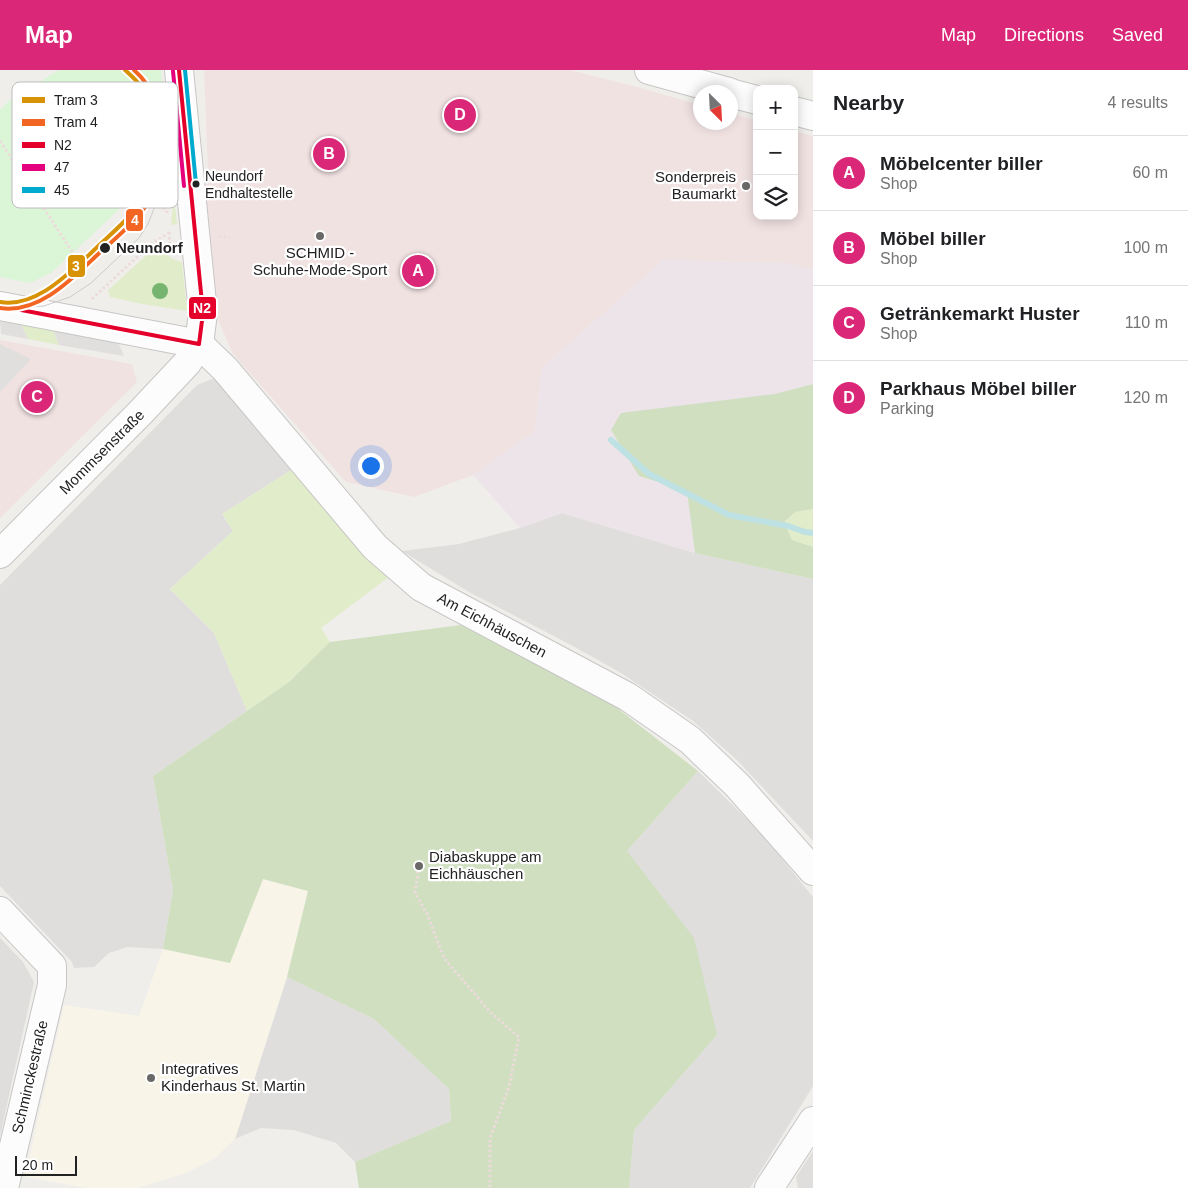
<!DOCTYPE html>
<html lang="en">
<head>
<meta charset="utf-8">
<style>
	body { margin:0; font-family:Helvetica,sans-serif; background:#f6f6f6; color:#202124 }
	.controls { position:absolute; right:15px; top:15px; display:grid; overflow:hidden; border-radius:10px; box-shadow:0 2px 12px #0003 }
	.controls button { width:45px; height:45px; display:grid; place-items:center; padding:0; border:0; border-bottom:1px solid #e0e0e0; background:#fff; color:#202124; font:25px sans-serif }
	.compass { position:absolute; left:693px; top:15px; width:45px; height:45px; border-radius:50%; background:#fff; box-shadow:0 2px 12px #0003; rotate:156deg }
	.scale { position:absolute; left:15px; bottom:12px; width:62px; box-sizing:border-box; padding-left:5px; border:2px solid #222; border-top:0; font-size:14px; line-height:18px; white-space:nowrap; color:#222; -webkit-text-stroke:4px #fff; paint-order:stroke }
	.you { position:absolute; left:370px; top:395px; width:18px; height:18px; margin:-12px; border:4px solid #fff; border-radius:50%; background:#1a73e8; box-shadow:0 0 0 8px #1a73e833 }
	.badge { display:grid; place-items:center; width:32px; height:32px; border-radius:50%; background:#db2777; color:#fff; font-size:16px; font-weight:700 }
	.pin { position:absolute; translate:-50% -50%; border:2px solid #fff; box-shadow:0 1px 5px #0006 }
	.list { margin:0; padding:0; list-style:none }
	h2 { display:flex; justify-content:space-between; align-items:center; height:65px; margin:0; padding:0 20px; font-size:21px }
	h2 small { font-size:16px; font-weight:400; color:#757577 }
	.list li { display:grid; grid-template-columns:32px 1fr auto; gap:15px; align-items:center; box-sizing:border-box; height:75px; padding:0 20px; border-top:1px solid #e0e0e0 }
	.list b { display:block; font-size:19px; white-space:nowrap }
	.list p { margin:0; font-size:16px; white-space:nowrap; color:#757577 }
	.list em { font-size:16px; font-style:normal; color:#757577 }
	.icon { flex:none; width:28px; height:28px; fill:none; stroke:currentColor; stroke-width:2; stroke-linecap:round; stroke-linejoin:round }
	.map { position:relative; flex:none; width:813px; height:1118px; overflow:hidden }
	header { display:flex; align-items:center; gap:30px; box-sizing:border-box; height:70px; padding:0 25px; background:#db2777; color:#fff }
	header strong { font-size:24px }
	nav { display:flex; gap:28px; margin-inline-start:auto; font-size:18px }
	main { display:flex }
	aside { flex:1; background:#fff }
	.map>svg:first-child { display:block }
	.residential { fill:#dfdedc }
	.commercial { fill:#f1e2e2 }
	.industrial { fill:#ede4ea }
	.education { fill:#f8f5e8 }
	.grass { fill:#e1edca }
	.forest { fill:#cfdfc0 }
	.park { fill:#dbf5d7 }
	.parking { fill:#e0dfde }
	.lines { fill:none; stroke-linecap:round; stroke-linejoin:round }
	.stream { stroke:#bee1e3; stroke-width:6 }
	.minor-casing { stroke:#c7c6c5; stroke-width:30 }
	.path { stroke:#eddbdc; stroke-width:3; stroke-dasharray:2.5 2.5; stroke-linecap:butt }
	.minor { stroke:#fdfcfc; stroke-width:28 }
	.tram { stroke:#ccc; stroke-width:1 }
	.bus-1-casing { stroke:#fff; stroke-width:8 }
	.bus-2-casing { stroke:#fff; stroke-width:8 }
	.bus-3-casing { stroke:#fff; stroke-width:8 }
	.bus-1 { stroke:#e4002b; stroke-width:4 }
	.bus-2 { stroke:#e5007d; stroke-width:4 }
	.bus-3 { stroke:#00a9ce; stroke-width:4 }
	.tram-1-casing { stroke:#fff; stroke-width:8 }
	.tram-2-casing { stroke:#fff; stroke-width:8 }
	.tram-1 { stroke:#d79205; stroke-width:4 }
	.tram-2 { stroke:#f26522; stroke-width:4 }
	.tree { fill:#75b56f }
	.bus-dot { fill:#222; stroke:#fff; stroke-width:2 }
	.poi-dot { fill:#6a6968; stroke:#fff; stroke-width:2 }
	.labels { text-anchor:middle; stroke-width:4.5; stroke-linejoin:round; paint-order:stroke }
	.bus-label { font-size:14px; fill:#222; stroke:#fff; text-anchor:start }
	.poi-label { font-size:15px; fill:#222; stroke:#fff; text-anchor:start }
	.stop-label { font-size:15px; font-weight:bold; fill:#222; stroke:#fff; text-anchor:start }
	.street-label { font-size:15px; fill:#222; stroke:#fff }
	.key { fill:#fff; stroke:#bdbdbd; stroke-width:1 }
	.key-label { font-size:14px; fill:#222 }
	.line-badge { stroke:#fff; stroke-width:2 }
	.badge-label { font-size:14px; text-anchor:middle; font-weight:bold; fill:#fff }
</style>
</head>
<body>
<header>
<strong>Map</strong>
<nav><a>Map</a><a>Directions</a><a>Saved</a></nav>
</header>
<main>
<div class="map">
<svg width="813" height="1118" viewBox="0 0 813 1118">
	<rect width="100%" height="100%" fill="#f0eeeb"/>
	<!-- residential -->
	<g class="residential">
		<polygon points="212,309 220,310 296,397 222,444 233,461 170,519 214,563 247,641 153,706 173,820 163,879 127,877 109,883 94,897 74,898 72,892 0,816 0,515 197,315"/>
		<polygon points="562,443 695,483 813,509 813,771 737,690 693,651 621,603 573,576 469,522 402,481 459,474 520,458"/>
		<polygon points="698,701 759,761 813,827 813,1016 750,1118 629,1118 634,1060 717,965 627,781"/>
		<polygon points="0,868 23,892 34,912 0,1066"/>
		<polygon points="287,907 374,949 449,1019 451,1051 355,1092 336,1073 294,1060 261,1058 235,1069"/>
		<polygon points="813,1081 813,1118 798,1118 796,1107"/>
	</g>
	<!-- commercial -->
	<g class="commercial">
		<polygon points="204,0 570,0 641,18 700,35 700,52 730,52 731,43 757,51 757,146 794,146 794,61 813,66 813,200 788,193 663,190 542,298 535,361 473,405 414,427 346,412 233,284 215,243 202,113 208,101"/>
		<polygon points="0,270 132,294 137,312 0,448"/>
	</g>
	<!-- industrial -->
	<polygon class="industrial" points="663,190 788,193 813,200 813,314 775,324 639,406 687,421 695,483 562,443 520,458 473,405 535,361 542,298"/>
	<!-- education -->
	<polygon class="education" points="263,809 309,821 287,907 235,1069 215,1088 186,1103 137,1118 88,1118 25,1107 64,935 139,946 163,879 230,892"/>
	<!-- grass -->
	<g class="grass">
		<polygon points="169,86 177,154 171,155 173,133 166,126 164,91"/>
		<path d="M159,174c11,9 5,14 23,18l5,49 -45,-7 -32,-7 -2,-7z"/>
		<polygon points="21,254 53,259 59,275 28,269"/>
		<polygon points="296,397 393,504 321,558 330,572 289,612 247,641 214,563 170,519 233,461 222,444"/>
		<polygon points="813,439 813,477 792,470 784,452 795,442"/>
	</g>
	<!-- forest -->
	<g class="forest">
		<polygon points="813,314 813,439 795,442 784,452 792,470 813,477 813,509 695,483 687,421 639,406 611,360 621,343 775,324"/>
		<polygon points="461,555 585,613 698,701 627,781 694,868 717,965 634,1060 629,1118 359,1118 355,1092 451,1051 449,1019 374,949 287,907 308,821 263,809 230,893 163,879 173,820 153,706 289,612 330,572"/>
	</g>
	<!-- park -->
	<polygon class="park" points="59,0 161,0 169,86 126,133 51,203 30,213 0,207 0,40 10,30"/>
	<!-- parking -->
	<g class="parking">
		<polygon points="0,250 21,254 28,269 1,264"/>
		<polygon points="53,259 118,272 124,286 59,275"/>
		<polygon points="0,274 31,289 0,322"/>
	</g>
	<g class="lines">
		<!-- stream -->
		<polyline class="stream" points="611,370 649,404 729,445 788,456 805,462 813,463"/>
		<defs>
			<g id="minor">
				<polyline points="649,0 729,22"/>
				<polyline points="730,23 757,30"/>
				<polyline points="794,41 813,46"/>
				<polyline points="0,236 199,274"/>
				<polyline points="199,274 225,299 375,477 421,517 628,627 690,670 737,715 813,801"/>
				<polyline points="0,484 141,342 187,293 199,274 203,243 179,0"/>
				<polyline points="0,841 52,896 52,915 4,1118"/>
				<polyline points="769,1118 813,1051"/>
			</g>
		</defs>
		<!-- minor casing -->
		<use href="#minor" class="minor-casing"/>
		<!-- path -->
		<g class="path">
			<polyline points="0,71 75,186"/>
			<polyline points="129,136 138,127 167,140 167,143"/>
			<polyline points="169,162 170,180 173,184"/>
			<polyline points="219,167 230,167"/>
			<polyline points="92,229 152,173 171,162"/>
			<polyline points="419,796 415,823 427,844 444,888 490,942 519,967 509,1017 490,1068 490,1118"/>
		</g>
		<!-- minor -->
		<use href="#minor" class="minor"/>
		<!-- tram -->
		<polyline class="tram" points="6,233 31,237 44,236 70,227 91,213 139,168 148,154 161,121 163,95 160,71"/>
		<defs>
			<polyline id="bus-1" points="0,236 199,274 203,243 179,0"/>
			<polyline id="bus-2" points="173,1 184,116"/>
			<polyline id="bus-3" points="185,0 196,114"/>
		</defs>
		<!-- bus-1 casing -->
		<use href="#bus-1" class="bus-1-casing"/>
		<!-- bus-2 casing -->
		<use href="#bus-2" class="bus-2-casing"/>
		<!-- bus-3 casing -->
		<use href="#bus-3" class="bus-3-casing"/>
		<!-- bus-1 -->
		<use href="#bus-1" class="bus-1"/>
		<!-- bus-2 -->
		<use href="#bus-2" class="bus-2"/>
		<!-- bus-3 -->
		<use href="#bus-3" class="bus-3"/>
		<defs>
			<path id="tram-1" d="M0,232c35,6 67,-27 91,-49 17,-17 37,-32 51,-52 21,-30 23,-77 3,-109 -5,-8 -12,-15 -20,-22"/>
			<path id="tram-2" d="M0,238c37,6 70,-27 94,-50 18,-17 40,-34 54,-55 27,-39 22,-101 -14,-133"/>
		</defs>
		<!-- tram-1 casing -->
		<use href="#tram-1" class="tram-1-casing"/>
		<!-- tram-2 casing -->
		<use href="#tram-2" class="tram-2-casing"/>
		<!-- tram-1 -->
		<use href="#tram-1" class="tram-1"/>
		<!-- tram-2 -->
		<use href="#tram-2" class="tram-2"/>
	</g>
	<!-- trees -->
	<circle class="tree" cx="160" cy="221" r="8"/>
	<!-- markers -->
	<g class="bus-dot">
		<circle cx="196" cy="114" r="4.5"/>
		<circle cx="105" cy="178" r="6"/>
	</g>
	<g class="poi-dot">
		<circle cx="746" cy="116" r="5"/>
		<circle cx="320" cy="166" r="5"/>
		<circle cx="419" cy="796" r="5"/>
		<circle cx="151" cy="1008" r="5"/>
	</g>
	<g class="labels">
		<!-- bus labels -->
		<g class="bus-label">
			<text x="205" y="111">Neundorf<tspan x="205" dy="17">Endhaltestelle</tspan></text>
		</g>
		<!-- poi labels -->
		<g class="poi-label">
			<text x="736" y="112" text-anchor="end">Sonderpreis<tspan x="736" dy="17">Baumarkt</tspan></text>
			<text x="320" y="188" text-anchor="middle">SCHMID -<tspan x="320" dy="17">Schuhe-Mode-Sport</tspan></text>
			<text x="429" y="792">Diabaskuppe am<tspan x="429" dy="17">Eichhäuschen</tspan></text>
			<text x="161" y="1004">Integratives<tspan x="161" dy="17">Kinderhaus St. Martin</tspan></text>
		</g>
		<!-- stop labels -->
		<g class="stop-label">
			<text x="116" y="183">Neundorf</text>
		</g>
		<!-- street labels -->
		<g class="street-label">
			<text transform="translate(102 382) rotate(-45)" y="5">Mommsenstraße</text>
			<text transform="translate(492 555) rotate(28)" y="5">Am Eichhäuschen</text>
			<text transform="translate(30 1007) rotate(-77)" y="5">Schminckestraße</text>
		</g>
	</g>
	<!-- legend -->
	<rect x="12" y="12" width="166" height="126" rx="8" class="key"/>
	<rect x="22" y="27" width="23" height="6" fill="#d79205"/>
	<rect x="22" y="49" width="23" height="7" fill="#f26522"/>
	<rect x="22" y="72" width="23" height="6" fill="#e4002b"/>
	<rect x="22" y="94" width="23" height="7" fill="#e5007d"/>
	<rect x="22" y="117" width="23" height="6" fill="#00a9ce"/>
	<g class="key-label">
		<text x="54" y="35">Tram 3</text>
		<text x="54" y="57">Tram 4</text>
		<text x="54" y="80">N2</text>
		<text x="54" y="102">47</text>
		<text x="54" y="125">45</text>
	</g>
	<g class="line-badge">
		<rect x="125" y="138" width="19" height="24" rx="5" fill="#f26522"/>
		<rect x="67" y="184" width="19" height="24" rx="5" fill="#d79205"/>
		<rect x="188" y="226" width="29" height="24" rx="5" fill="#e4002b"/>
	</g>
	<g class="badge-label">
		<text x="135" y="155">4</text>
		<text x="76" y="201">3</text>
		<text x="202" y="243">N2</text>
	</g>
</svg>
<div class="controls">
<button>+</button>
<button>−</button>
<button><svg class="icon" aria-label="layers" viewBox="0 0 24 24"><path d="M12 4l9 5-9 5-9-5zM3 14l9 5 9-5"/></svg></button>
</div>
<svg class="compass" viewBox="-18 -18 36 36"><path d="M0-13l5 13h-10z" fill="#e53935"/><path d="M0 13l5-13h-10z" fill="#757577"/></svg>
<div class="scale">20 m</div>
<div class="you"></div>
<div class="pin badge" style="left:418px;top:201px">A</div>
<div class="pin badge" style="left:329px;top:84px">B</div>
<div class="pin badge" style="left:37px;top:327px">C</div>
<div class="pin badge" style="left:460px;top:45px">D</div>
</div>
<aside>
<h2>Nearby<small>4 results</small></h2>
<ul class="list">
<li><span class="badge">A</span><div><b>Möbelcenter biller</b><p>Shop</p></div><em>60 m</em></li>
<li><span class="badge">B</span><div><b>Möbel biller</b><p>Shop</p></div><em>100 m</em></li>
<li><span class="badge">C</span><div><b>Getränkemarkt Huster</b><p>Shop</p></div><em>110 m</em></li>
<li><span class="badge">D</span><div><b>Parkhaus Möbel biller</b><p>Parking</p></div><em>120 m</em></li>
</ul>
</aside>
</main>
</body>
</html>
